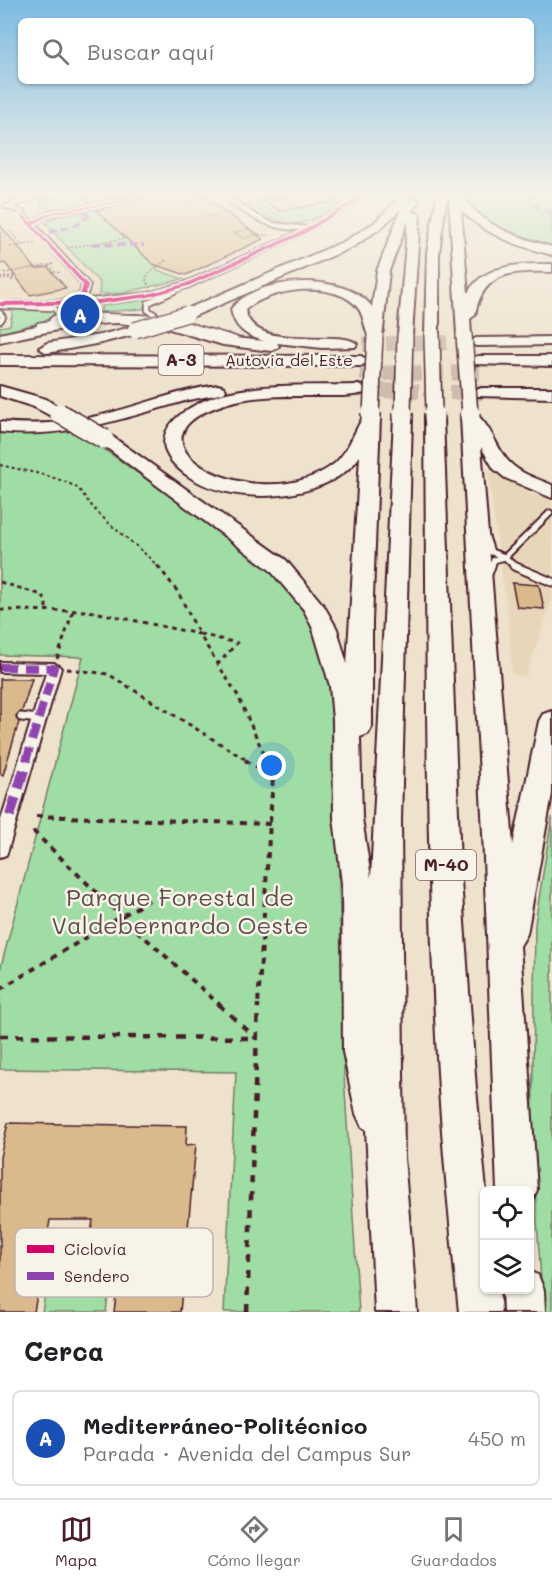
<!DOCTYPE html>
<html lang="es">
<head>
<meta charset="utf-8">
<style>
	body { margin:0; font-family:Mali,sans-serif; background:#f2f2f2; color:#202124 }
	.controls { position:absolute; right:18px; bottom:18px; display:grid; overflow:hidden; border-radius:9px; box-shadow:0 2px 4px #0004 }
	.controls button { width:54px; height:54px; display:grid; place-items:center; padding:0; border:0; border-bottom:2px solid #e0e0e0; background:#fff; color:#202124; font:30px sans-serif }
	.you { position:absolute; left:272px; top:766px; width:21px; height:21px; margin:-15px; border:4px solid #fff; border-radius:50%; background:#1a73e8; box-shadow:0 0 0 9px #1a73e833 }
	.badge { display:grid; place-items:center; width:39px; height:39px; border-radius:50%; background:#4a1f2b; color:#fff; font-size:20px; font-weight:700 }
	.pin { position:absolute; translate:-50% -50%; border:3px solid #fff; box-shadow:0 2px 6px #0006 }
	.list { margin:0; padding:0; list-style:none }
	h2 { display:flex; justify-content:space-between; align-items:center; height:78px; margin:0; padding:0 24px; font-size:26px }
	h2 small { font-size:20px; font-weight:400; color:#757577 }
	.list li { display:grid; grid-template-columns:39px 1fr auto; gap:18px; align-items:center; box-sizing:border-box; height:96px; margin:0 12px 12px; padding:0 12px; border:2px solid #e0e0e0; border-radius:9px }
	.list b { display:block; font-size:22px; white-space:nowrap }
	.list p { margin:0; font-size:20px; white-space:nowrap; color:#757577 }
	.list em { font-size:20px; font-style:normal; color:#757577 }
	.icon { flex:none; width:33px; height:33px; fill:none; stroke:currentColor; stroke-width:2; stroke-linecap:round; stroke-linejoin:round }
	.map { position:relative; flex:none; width:552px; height:1312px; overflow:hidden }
	.search { position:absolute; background:#fff; box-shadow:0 2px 4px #0004; left:18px; right:18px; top:18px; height:66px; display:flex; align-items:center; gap:15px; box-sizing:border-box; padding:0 21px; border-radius:9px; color:#757577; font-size:22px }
	.sheet { height:186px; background:#fff }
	nav { display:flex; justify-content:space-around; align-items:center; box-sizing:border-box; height:84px; border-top:2px solid #e0e0e0; background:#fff; font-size:16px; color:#757577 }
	nav a { display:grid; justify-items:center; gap:3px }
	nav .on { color:#4a1f2b }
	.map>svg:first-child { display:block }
	.built { fill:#e8d6ba }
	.green { fill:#9fdda4; stroke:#747e68; stroke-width:1.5 }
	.building { fill:#dab98d; stroke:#4a1f2b; stroke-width:1.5 }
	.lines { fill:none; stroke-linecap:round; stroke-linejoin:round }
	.highway-tunnel { stroke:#cdbbad; stroke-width:15; stroke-dasharray:15 8; stroke-linecap:butt }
	.lane-far3-casing { stroke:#4a1f2b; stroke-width:6 }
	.lane-far2-casing { stroke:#4a1f2b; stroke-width:8 }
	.lane-far1-casing { stroke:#4a1f2b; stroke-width:9 }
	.lane-casing { stroke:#4a1f2b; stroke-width:11 }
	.street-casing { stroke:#4a1f2b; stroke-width:4 }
	.highway-casing { stroke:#4a1f2b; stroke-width:4 }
	.path-far4 { stroke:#4a1f2b; stroke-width:1.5; stroke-dasharray:2 2; stroke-linecap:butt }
	.path-far3 { stroke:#4a1f2b; stroke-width:2; stroke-dasharray:3 3; stroke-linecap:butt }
	.path-far2 { stroke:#4a1f2b; stroke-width:3; stroke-dasharray:4.5 4.5; stroke-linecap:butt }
	.path-far1 { stroke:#4a1f2b; stroke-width:4; stroke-dasharray:6 6; stroke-linecap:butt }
	.path { stroke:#4a1f2b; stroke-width:4.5; stroke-dasharray:8 8; stroke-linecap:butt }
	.lane-far3 { stroke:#f7f3e8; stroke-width:4 }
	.lane-far2 { stroke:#f7f3e8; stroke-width:4.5 }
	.lane-far1 { stroke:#f7f3e8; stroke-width:5 }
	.lane { stroke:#f7f3e8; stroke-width:7 }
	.street { fill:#f7f3e8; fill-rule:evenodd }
	.highway { fill:#f7f3e8; fill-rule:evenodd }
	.highway-bridge-far1-casing { stroke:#4a1f2b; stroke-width:18; stroke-linecap:butt }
	.highway-bridge-casing { stroke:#4a1f2b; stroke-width:22; stroke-linecap:butt }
	.path-bridge { stroke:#4a1f2b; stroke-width:1.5; stroke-dasharray:2 2; stroke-linecap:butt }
	.highway-bridge-far1 { stroke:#f7f3e8; stroke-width:15 }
	.highway-bridge { stroke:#f7f3e8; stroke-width:19 }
	.quiet-far2 { stroke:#8e44ad; stroke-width:4; stroke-dasharray:8 4; stroke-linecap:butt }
	.quiet-far1 { stroke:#8e44ad; stroke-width:8; stroke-dasharray:15 8; stroke-linecap:butt }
	.quiet { stroke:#8e44ad; stroke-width:10; stroke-dasharray:19 10; stroke-linecap:butt }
	.cycleway-casing { stroke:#f7f3e8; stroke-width:4 }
	.cycleway { fill:#d6006c; fill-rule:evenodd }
	.labels { text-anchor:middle; stroke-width:5; stroke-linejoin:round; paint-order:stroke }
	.far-street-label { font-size:16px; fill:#4a1f2b; stroke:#f7f3e8 }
	.shield { fill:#f7f3e8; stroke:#7e5f64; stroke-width:1.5 }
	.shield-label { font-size:18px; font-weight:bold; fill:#4a1f2b }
	.near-park-label { font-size:24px; fill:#5f4e49; stroke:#f7f3e8 }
	.key { fill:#f7f3e8; stroke:#c3b3af; stroke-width:1.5 }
	.key-label { font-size:16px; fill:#4a1f2b }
</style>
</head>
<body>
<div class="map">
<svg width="552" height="1312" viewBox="0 0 552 1312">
	<rect width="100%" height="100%" fill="#eee2cd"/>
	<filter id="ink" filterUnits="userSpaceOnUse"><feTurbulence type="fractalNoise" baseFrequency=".0167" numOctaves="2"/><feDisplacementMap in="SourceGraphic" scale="12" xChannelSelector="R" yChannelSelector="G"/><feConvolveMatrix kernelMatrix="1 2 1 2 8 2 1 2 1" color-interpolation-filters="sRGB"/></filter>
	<g filter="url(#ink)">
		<!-- built -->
		<g class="built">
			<polygon points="55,195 350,195 351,197 305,225 168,284 106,296 0,298 0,215"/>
			<polygon points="488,472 498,474 528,493 552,499 552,599 526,676 511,674 510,633"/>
		</g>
		<!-- green -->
		<g class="green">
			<polygon points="58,195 81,195 87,201 96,200 99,203 58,209 42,207 40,204 45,200"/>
			<path d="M350,195c-3,6 -14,11 -21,16 -35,22 -50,13 -82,-8l19,-1 14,8 59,-10 -8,-4z"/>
			<polygon points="461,195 552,195 552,248 507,232 481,218"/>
			<path d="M95,209l44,42 17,-2 5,9 -4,12 26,9 -60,14 -24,1 1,-11 -54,-59c11,-12 33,-13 49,-15z"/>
			<polygon points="155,296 147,300 143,309 101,312 101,306 138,301"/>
			<polygon points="13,309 51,309 56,314 42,322 0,333 0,327 10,325"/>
			<polygon points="77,430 250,553 283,583 312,624 332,687 335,723 344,1075 359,1312 224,1312 236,1072 0,1069 0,970 83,657 0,655 0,432 31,434"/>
			<polygon points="552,817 552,1312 543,1312 532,1144 535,924"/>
			<polygon points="53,1245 115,1245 106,1312 42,1312"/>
		</g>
		<!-- building -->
		<g class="building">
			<polygon points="81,195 134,195 89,203"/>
			<polygon points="171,195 202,195 263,239 186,275 153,264 96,210"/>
			<polygon points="279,195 330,195 330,202 280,211 266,202 284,198"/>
			<polygon points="0,225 36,269 48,267 66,288 30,295 5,263 0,264"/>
			<polygon points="512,583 539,585 544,609 517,607"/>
			<polygon points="0,679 32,679 22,711 16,716 19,722 3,775 0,774"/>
			<polygon points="8,1123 187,1126 186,1145 196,1144 180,1312 114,1312 124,1234 91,1233 93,1220 50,1220 34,1312 0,1312 0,1157"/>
		</g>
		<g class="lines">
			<!-- highway-tunnel -->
			<g class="highway-tunnel">
				<polyline points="363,344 476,342"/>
				<polyline points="360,373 480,373"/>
				<polyline points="358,390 482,393"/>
			</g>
			<defs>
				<polyline id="lane-far3" points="170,293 193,284"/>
				<g id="lane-far2">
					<polyline points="0,306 54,308 59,315 52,320"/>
					<polyline points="0,313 3,317 0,321"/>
					<polyline points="157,316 148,310 148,303 174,291"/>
					<polyline points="174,321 235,339"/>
					<polyline points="39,325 98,316 157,318"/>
				</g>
				<g id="lane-far1">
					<polyline points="485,534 491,552 505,557 494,560 491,568"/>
					<polyline points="516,568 505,557 550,513"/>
				</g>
				<g id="lane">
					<polyline points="514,566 552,582"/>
					<polyline points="488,574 491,566"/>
					<polyline points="21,717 39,719"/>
				</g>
				<g id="street">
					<path d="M35,195h10l-31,12 9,4 9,10 19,-10 100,-16h18l-116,20 -18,9 55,61 -3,9 -7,6 68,-7 35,-10 119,-53c-32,1 -57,-14 -81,-35h7l27,19 18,9 35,4 53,-32h8l-65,39 -115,53 -41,10 -50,7 -98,2v-4l73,-2 7,-7 2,-8 -63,-72 -15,-6 1,-2z"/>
					<polygon points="0,662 54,663 61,668 8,850 6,855 0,857 0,823 46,673 0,672"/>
				</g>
				<g id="highway">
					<path d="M402,195h12l-4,5h8l1,2 -8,10 7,1 2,2 -8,120 -2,3h-10l-2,-3 10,-115 -19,51 -6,59 -3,9h-10c-6,-9 -5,-22 -12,-31 -22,-29 -89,-20 -113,2 9,45 97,17 112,34l-2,3 -33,1 -45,-5 2,3 -3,3 -5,2 -48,-6 -60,-18 -2,-3 7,-4 56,17 40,4c-18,-5 -30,-13 -33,-32 26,-34 115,-37 141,-2l5,-36 24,-62 -19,18 -29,20 -161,70 -5,1 -7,-4 2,-3 163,-70 29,-18z"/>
					<polygon points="437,195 447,195 439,252 439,335 432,339 425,335 427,252"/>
					<path d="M449,195h14c18,32 56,42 89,52v8c-33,-9 -68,-20 -91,-45l7,83c16,-30 55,-29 84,-29v8c-38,-1 -69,-2 -77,43l-5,4 1,16 -7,4 -7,-4z"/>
					<path d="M134,315l20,2 7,4c-8,9 -33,2 -45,2 -39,1 -78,11 -116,19v-8c44,-10 88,-20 134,-19z"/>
					<polygon points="135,326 140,327 142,330 140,333 101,343 47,353 39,348 47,343 100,335"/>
					<polygon points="552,337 552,345 476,346 469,342 476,338"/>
					<polygon points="0,355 361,356 369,361 361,366 0,365"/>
					<polygon points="478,356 552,356 552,366 473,364 470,361 473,358"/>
					<path d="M218,385l6,2 2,3 -2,3c-15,4 -31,5 -46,10 -60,17 -115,36 -178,29v-10c33,3 65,2 97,-6 41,-9 79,-26 121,-31z"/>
					<path d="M358,385l6,2 2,3 -2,3c-13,4 -28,3 -41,3 -35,0 -71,-2 -104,10 -107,38 42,115 115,58 15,-13 21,-35 31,-50h12l3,4 -8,204v105l-4,7 -8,3 2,81 9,60 23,-460 3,-4h12l3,4 -11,402 2,253 1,84 13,155h-42l-9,-183 -4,-2 -6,-13 -13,-62 -1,-168 -8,-66 -1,-98 -3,-34 -17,-57 -9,-19 -34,-40 -175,-131 3,-4h12l176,125 38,46 13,23 10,35 13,-208c-33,48 -131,51 -175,18 -53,-40 7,-74 46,-82 41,-9 85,-6 127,-7z"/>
					<polygon points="0,386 46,399 67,413 65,417 53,417 34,407 0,396"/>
					<polygon points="482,388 552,388 552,398 476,396 474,393 476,390"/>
					<path d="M470,412c19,5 26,38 40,51 11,11 28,16 42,22v13l-47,-20 -11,-9 -13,-22 32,398 26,-124 4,-7 9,-3v83l-25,140 -7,12 17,244 -7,15v-15h-33l-14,-357 -22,-416 3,-4z"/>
					<path d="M434,413l6,1 3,4 17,448 16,223 10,101 -2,100h15l2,22h-42c-8,-74 -15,-148 -20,-222 -14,-223 -12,-448 -14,-672l3,-4z"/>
					<polygon points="530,1272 538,1275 544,1290 545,1312 503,1312 502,1290 530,1290"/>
				</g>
			</defs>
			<!-- lane-far3 casing -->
			<use href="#lane-far3" class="lane-far3-casing"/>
			<!-- lane-far2 casing -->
			<use href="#lane-far2" class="lane-far2-casing"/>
			<!-- lane-far1 casing -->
			<use href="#lane-far1" class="lane-far1-casing"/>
			<!-- lane casing -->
			<use href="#lane" class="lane-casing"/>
			<!-- street casing -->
			<use href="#street" class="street-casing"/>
			<!-- highway casing -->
			<use href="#highway" class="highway-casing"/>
			<!-- path-far4 -->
			<g class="path-far4">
				<polyline points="49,199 66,201"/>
				<polyline points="260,199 280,211 335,202"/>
				<polyline points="261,199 280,196"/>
				<polyline points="253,200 279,216"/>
				<polyline points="255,200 286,198"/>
				<polyline points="190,205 186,201 214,197"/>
				<polyline points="205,217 233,212"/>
				<polygon points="249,229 260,234 244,238 234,233"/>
				<polyline points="11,232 22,245"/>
				<polyline points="259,235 269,235"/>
				<polyline points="10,247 35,243"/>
				<polyline points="67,248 127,238"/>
				<polyline points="49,265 56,273 61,272"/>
				<polyline points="0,274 54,264"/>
				<polyline points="0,278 12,276"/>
				<polyline points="11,280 14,280 12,276 14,275"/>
				<polyline points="150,288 146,280 147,275 166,260"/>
			</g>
			<!-- path-far3 -->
			<path class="path-far3" d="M0,465c24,6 49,9 72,20 8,3 13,13 19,20 20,24 47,39 68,63"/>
			<!-- path-far2 -->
			<g class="path-far2">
				<polyline points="158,566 178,592 199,634 237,643 218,664"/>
				<polyline points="0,582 42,595 46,601 46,610"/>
				<polyline points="0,610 89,611 199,634 238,696 267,761"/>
				<polyline points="57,659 73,611"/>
				<polyline points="67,669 108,674 248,761"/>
			</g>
			<!-- path-far1 -->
			<g class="path-far1">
				<polyline points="245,760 273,777 258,1005"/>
				<polyline points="266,760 273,776"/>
				<polyline points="36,816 270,824"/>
				<polyline points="33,831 123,918 220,1005"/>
				<polyline points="0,989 149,900"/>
			</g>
			<!-- path -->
			<g class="path">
				<polyline points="218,1004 256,1038"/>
				<polyline points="0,1036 254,1038"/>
				<polyline points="247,1312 258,1004"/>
			</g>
			<!-- lane-far3 -->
			<use href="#lane-far3" class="lane-far3"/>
			<!-- lane-far2 -->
			<use href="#lane-far2" class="lane-far2"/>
			<!-- lane-far1 -->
			<use href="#lane-far1" class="lane-far1"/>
			<!-- lane -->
			<use href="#lane" class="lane"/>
			<!-- street -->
			<use href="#street" class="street"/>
			<!-- highway -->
			<use href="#highway" class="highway"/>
			<defs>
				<g id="highway-bridge-far1">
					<polyline points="135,330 187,314"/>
					<polyline points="432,335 434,414"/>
					<polyline points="464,335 470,414"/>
					<polyline points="59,413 61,414"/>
					<polyline points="371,414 375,336"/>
					<polyline points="403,414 405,335"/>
				</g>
				<g id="highway-bridge">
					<polyline points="59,413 104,439"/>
					<polyline points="434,413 434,418"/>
					<polyline points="470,413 470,417"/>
					<polyline points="371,418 371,413"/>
					<polyline points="403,418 403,413"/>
				</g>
			</defs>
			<!-- highway-bridge-far1 casing -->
			<use href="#highway-bridge-far1" class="highway-bridge-far1-casing"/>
			<!-- highway-bridge casing -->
			<use href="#highway-bridge" class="highway-bridge-casing"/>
			<!-- path-bridge -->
			<polyline class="path-bridge" points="0,280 16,277"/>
			<!-- highway-bridge-far1 -->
			<use href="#highway-bridge-far1" class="highway-bridge-far1"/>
			<!-- highway-bridge -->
			<use href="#highway-bridge" class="highway-bridge"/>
			<!-- quiet-far2 -->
			<g class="quiet-far2">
				<polyline points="530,195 529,203 552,213"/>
				<polyline points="50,232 74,226 91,215 83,213"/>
				<polyline points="93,244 144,245"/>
			</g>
			<!-- quiet-far1 -->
			<polyline class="quiet-far1" points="0,667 54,668 26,761"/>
			<!-- quiet -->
			<polyline class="quiet" points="10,816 27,760"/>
			<defs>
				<g id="cycleway">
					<polygon points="155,195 168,195 52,214 33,225 88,285 85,295 76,301 73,299 81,293 83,285 20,215 23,214 31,222 51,212"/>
					<polygon points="362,195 368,195 304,234 188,286 148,297 98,304 0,306 0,302 98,300 148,294 184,284 300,232"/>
				</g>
			</defs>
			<!-- cycleway casing -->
			<use href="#cycleway" class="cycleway-casing"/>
			<!-- cycleway -->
			<use href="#cycleway" class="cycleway"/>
		</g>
	</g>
	<!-- sky -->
	<linearGradient id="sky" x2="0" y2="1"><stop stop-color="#7cbbe2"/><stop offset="0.51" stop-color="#f7f2e8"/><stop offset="1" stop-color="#f7f2e8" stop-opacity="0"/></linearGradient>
	<rect width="552" height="379" fill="url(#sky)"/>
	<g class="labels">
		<!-- far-street labels -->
		<g class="far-street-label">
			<text x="289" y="366">Autovía del Este</text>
		</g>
		<!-- shield labels -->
		<g class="shield">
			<rect x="158.5" y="345" width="45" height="30" rx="4.5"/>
			<rect x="416" y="850" width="60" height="30" rx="4.5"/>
		</g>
		<g class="shield-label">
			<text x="181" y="366">A-3</text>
			<text x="446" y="871">M-40</text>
		</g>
		<!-- near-park labels -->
		<g class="near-park-label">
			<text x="180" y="906">Parque Forestal de<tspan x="180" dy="28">Valdebernardo Oeste</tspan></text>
		</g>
	</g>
	<!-- legend -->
	<rect x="15" y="1228" width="198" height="69" rx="9" class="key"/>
	<rect x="27" y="1245" width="27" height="8" fill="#d6006c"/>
	<rect x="27" y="1272" width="27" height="8" fill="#8e44ad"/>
	<g class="key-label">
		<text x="64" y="1255">Ciclovía</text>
		<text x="64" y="1282">Sendero</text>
	</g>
</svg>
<div class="controls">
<button><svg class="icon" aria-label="locate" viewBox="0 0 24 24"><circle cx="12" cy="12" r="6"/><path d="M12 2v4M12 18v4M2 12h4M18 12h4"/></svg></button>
<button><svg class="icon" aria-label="layers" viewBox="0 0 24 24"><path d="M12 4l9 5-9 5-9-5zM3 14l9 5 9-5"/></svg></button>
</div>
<div class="you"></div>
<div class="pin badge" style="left:80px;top:314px;background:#1a4fb4">A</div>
<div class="search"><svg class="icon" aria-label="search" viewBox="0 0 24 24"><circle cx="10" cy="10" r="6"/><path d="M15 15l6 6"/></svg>Buscar aquí</div>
</div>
<section class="sheet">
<h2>Cerca<small></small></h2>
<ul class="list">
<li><span class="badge" style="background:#1a4fb4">A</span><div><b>Mediterráneo-Politécnico</b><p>Parada · Avenida del Campus Sur</p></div><em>450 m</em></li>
</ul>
</section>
<nav>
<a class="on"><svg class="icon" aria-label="map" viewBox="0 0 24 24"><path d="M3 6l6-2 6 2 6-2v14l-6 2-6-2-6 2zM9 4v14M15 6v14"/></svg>Mapa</a>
<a><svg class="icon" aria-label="directions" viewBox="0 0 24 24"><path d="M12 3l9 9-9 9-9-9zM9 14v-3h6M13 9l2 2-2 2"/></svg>Cómo llegar</a>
<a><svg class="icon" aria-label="saved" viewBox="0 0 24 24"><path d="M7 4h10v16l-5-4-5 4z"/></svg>Guardados</a>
</nav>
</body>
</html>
